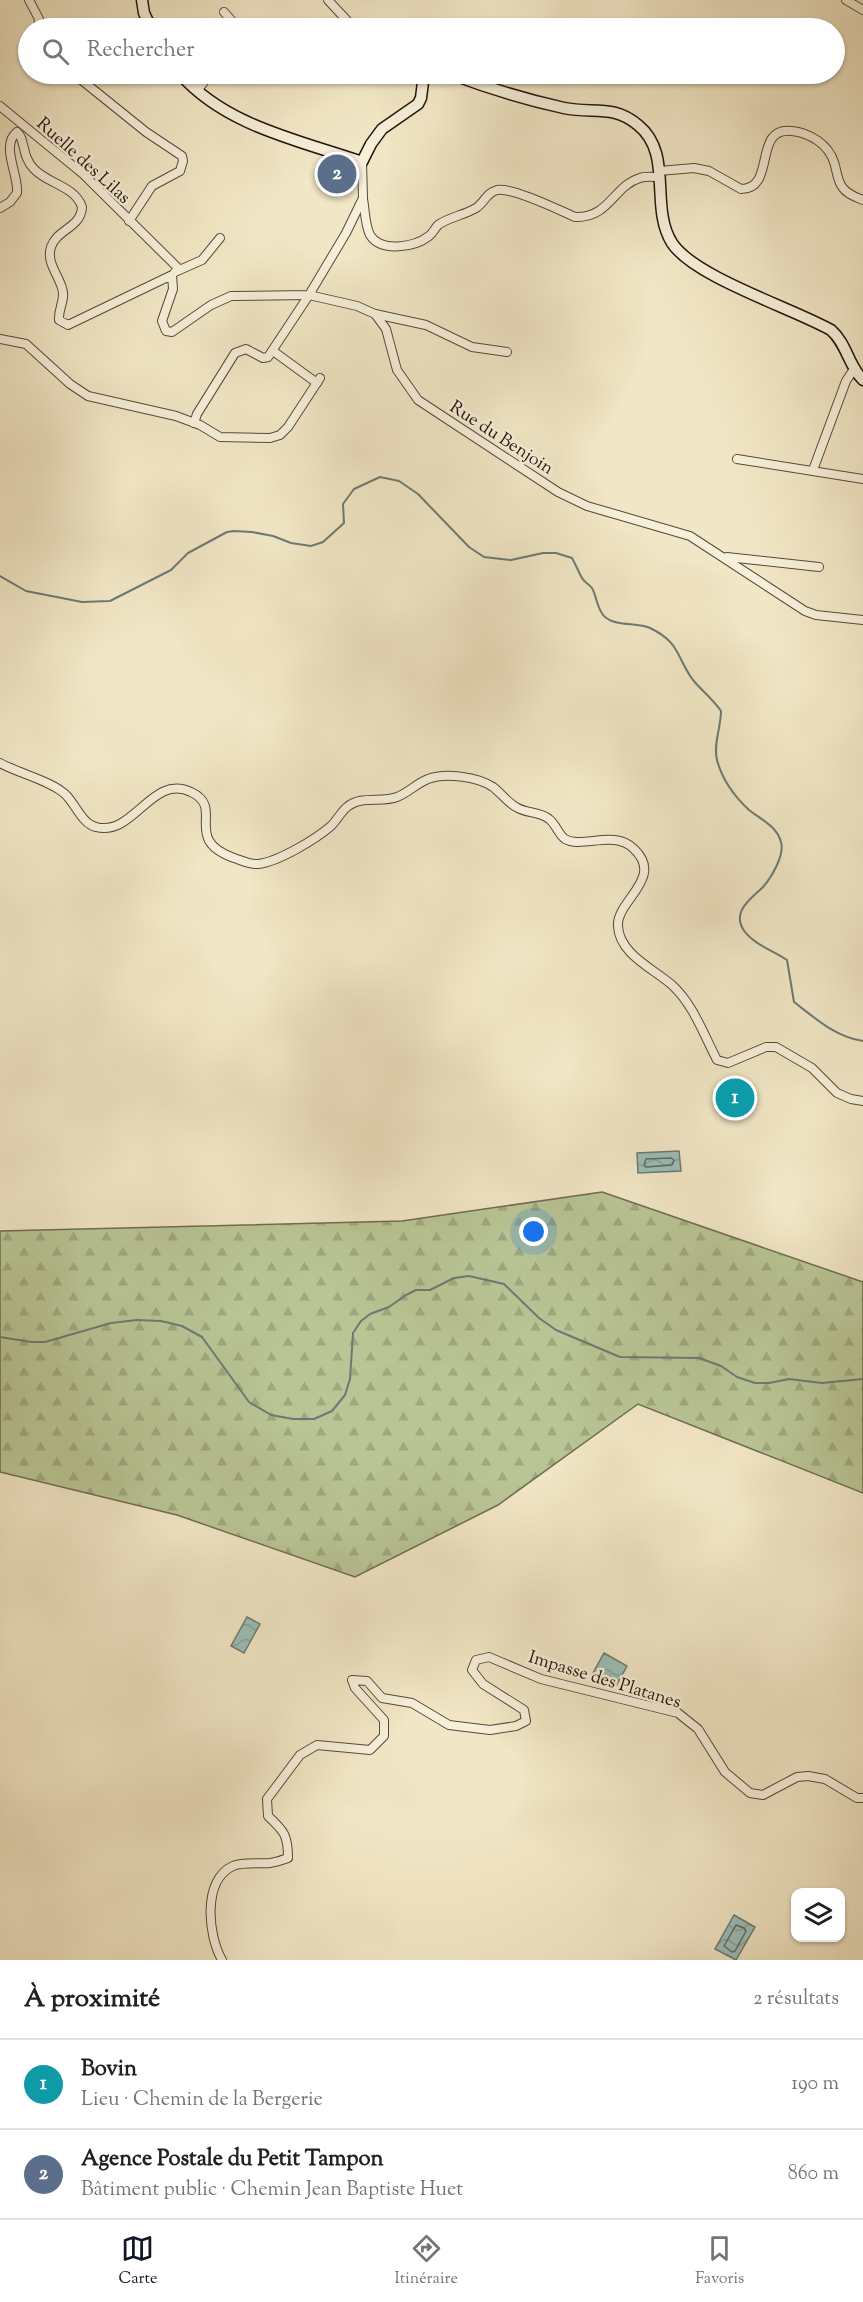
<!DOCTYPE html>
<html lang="fr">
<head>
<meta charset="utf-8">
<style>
	body { margin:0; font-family:"Sorts Mill Goudy",serif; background:#f6f6f6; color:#202124 }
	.controls { position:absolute; right:18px; bottom:18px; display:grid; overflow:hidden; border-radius:12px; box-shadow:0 2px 4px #0004 }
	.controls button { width:54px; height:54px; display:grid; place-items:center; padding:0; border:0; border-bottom:2px solid #e0e0e0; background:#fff; color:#202124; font:30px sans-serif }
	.you { position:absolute; left:534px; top:1232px; width:21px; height:21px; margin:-15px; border:4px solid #fff; border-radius:50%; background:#1a73e8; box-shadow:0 0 0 9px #1a73e833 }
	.badge { display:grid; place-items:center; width:39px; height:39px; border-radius:50%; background:#111827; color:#fff; font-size:20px; font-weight:700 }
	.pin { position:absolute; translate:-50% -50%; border:3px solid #fff; box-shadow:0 2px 6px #0006 }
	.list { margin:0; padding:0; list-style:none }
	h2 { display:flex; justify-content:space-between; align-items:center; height:78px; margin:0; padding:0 24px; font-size:26px }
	h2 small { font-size:20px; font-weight:400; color:#757577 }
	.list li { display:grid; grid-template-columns:39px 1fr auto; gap:18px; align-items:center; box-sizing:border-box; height:90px; padding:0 24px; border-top:2px solid #e0e0e0 }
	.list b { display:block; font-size:22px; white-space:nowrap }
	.list p { margin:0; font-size:20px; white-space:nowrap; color:#757577 }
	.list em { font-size:20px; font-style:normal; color:#757577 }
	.icon { flex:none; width:33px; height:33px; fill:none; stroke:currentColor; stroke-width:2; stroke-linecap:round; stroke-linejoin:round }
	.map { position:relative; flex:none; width:863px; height:1960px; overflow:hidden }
	.search { position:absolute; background:#fff; box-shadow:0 2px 4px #0004; left:18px; right:18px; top:18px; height:66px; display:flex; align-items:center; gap:15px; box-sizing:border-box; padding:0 21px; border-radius:33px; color:#757577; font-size:22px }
	.sheet { height:258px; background:#fff }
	nav { display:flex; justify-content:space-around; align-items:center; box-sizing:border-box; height:84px; border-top:2px solid #e0e0e0; background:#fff; font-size:16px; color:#757577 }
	nav a { display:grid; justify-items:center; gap:3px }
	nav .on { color:#111827 }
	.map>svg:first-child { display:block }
	.forest { fill:url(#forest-firs); stroke:#706c50; stroke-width:1.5 }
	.water { fill:url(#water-waves); stroke:#6c7a73; stroke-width:1.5 }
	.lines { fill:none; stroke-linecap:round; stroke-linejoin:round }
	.shore { stroke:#606962; stroke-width:1.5 }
	.stream { stroke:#6c7a73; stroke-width:2 }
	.street-casing { stroke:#59483a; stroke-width:10 }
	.secondary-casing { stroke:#26140c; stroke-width:13 }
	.street { stroke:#f6efd9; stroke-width:8 }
	.secondary { stroke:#f6efd9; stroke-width:10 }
	.labels { text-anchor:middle; stroke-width:5; stroke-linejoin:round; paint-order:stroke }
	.street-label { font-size:18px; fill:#26140c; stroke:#f6efd9 }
</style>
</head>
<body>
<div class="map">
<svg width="863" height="1960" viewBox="0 0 863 1960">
	<defs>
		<pattern id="forest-firs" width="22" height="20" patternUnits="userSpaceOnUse" patternTransform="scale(1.5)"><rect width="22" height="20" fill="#b9c595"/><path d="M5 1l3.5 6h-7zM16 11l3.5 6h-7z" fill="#9fa87f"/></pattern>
		<pattern id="water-waves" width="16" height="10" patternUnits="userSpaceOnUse" patternTransform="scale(1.5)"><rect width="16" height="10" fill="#9bbeb8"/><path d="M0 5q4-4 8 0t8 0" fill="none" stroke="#85a29d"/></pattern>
	</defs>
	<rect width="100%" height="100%" fill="#f1e6c5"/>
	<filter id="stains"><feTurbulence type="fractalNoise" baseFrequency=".00333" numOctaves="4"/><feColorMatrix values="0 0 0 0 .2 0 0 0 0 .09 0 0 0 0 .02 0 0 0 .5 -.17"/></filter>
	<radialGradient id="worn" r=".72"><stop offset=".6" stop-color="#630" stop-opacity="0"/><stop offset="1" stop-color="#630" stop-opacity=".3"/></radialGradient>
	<!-- forest -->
	<polygon class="forest" points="602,1192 863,1282 863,1493 638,1404 498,1505 355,1577 177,1515 0,1472 0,1231 402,1221"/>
	<!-- water -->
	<g class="water">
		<polygon points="679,1151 681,1171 638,1173 637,1153"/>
		<polygon points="247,1617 260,1624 244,1653 231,1646"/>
		<polygon points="604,1653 627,1666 616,1686 593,1673"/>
		<polygon points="734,1915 755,1927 736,1960 715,1949"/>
	</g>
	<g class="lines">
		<!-- shore -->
		<g class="shore">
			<polygon points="671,1158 674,1160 672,1165 646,1167 644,1165 646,1159"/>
			<polygon points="736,1925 744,1928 746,1931 735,1951 732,1952 724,1946"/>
		</g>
		<!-- stream -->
		<g class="stream">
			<path d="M0,576l26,15 56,11 28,-1 61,-31 17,-17 39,-21 7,-1 18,1 21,4 18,7 20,3 12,-4 21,-19 -1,-19 11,-15 26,-12 19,4 19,13 51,53 15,10 27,3 32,-7h13l16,5c4,7 6,13 10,20 2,4 7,6 10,10 5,9 5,22 13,29 12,10 32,5 45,11 31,15 26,29 43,52 9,11 20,19 28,31 0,16 -8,34 -4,49 5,19 18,37 32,50 11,9 28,16 32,32 4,13 -10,36 -18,45 -12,12 -33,25 -18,45 10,13 29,19 42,28l7,42c21,16 41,35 69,39"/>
			<polyline points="0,1337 31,1342 45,1342 111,1323 137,1320 161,1321 182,1326 202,1337 249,1402 271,1415 293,1419 314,1419 332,1411 345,1395 350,1379 353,1333 361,1321 370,1314 389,1307 406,1295 416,1290 430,1290 454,1278 469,1276 504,1284 539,1318 556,1330 620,1357 699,1358 721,1366 737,1377 755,1383 769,1383 789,1379 822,1383 863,1379"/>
		</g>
		<defs>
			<g id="street">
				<polyline points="29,0 39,19 38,28"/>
				<polyline points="328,0 354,28"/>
				<polyline points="846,0 863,10"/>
				<polyline points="224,12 238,28"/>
				<polyline points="74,74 146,132 182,156 183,161 180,171 152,186 129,221"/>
				<polyline points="197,91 210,74"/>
				<polyline points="0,106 83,174 179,269"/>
				<path d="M659,171l35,-3 15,3 32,18c36,0 11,-63 51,-58 18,2 36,13 42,31 3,9 3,19 9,26 5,7 13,9 20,12"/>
				<path d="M363,199c2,11 2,26 7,36 11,18 45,12 59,1 4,-3 6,-8 9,-11 11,-8 27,-10 38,-17 9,-6 10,-15 21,-18 15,-3 62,20 78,27 35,1 38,-31 65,-39 5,-2 13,-1 19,-1"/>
				<path d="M0,208l10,-6 7,-9c2,-18 -17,-48 0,-61 9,8 4,24 17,37 14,15 41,17 48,38 -1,21 -25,22 -31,40 -5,15 7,27 11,41 4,12 -4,20 -3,32l9,5 104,-50 1,14 -11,32 4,10 6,1 39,-27 20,-9 78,-1 37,-62 17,-35 -1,-36"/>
				<polyline points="175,272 202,260 220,238"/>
				<polyline points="375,314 426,325 472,347 507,352"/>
				<polyline points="0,339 26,344 70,384 88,396 176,416 200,425 220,437 270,438 280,435 288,427 320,378"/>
				<polyline points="273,351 317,383"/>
				<polyline points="194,423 197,414 235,353 246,349 263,358 268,357 309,295 357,306 375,314 386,329 397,370 418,400 558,492 587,506 690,536 805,611 816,615 863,620"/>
				<polyline points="737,459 863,479"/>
				<polyline points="813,470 846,381 854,369"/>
				<polyline points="727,557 819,567"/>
				<path d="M0,763c18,10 51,18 65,31 10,9 17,30 31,33 38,10 56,-54 95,-35 35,16 -10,47 43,66 7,2 16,7 24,6 20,-2 58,-25 73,-38 6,-6 10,-14 16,-19 14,-12 34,-4 50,-10 11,-4 20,-14 31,-18 17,-7 50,-2 65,8 8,6 14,15 23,20 11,7 23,4 33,12 7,5 9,15 16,20 17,10 50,-10 69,10 31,29 -18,52 -16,77 1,28 36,43 54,59 21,19 32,50 45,75l11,3 38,-16h10l36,21 25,25 14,6 12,2"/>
				<path d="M222,1960c-14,-24 -20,-80 11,-94 9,-4 26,-2 37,-3 7,-1 12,-3 18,-5 0,-23 -4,-27 -20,-42l-1,-17 33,-44 17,-10 53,5 14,-14v-16l-29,-32 -3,-8 15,1 15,17 30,5 37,22 41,5 26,-4 10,-5 -2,-11 -41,-26 -11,-14 4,-10 13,-3 52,22 137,34 20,16 27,43 25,21 13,2 34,-18 11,-1 17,3 32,19h6"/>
			</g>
			<g id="secondary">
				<polyline points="142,0 144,13 151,28"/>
				<path d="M180,74c46,52 118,66 182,88l9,-18 11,-15 36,-25 3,-6 3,-24"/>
				<path d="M451,74c34,13 77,26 113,34 29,6 49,-4 74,17 36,29 11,81 34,118 22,34 120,65 159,87 16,14 17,35 32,50"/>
			</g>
		</defs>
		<!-- street casing -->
		<use href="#street" class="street-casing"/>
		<!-- secondary casing -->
		<use href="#secondary" class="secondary-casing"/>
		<!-- street -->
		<use href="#street" class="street"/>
		<!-- secondary -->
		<use href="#secondary" class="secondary"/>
	</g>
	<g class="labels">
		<!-- street labels -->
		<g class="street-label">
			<text transform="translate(84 160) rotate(42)" y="6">Ruelle des Lilas</text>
			<text transform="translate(502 437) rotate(33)" y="6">Rue du Benjoin</text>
			<text transform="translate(605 1679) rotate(17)" y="6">Impasse des Platanes</text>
		</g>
	</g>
	<rect width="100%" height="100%" filter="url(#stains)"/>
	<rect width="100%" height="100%" fill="url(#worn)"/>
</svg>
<div class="controls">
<button><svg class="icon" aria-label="layers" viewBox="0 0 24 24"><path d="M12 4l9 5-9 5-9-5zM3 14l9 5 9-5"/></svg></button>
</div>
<div class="you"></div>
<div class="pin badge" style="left:735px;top:1098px;background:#0f9aa8">1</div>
<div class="pin badge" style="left:337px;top:174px;background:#5c6f8a">2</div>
<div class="search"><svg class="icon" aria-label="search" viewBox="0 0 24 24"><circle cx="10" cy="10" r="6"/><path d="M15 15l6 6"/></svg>Rechercher</div>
</div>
<section class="sheet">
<h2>À proximité<small>2 résultats</small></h2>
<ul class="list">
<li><span class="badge" style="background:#0f9aa8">1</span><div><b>Bovin</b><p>Lieu · Chemin de la Bergerie</p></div><em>190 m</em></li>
<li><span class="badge" style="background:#5c6f8a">2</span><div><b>Agence Postale du Petit Tampon</b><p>Bâtiment public · Chemin Jean Baptiste Huet</p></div><em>860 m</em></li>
</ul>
</section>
<nav>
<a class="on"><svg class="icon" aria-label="map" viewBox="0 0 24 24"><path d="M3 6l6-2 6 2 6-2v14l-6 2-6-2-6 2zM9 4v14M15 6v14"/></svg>Carte</a>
<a><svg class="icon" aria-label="directions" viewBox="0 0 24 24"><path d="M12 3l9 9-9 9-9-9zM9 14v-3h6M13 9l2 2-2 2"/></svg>Itinéraire</a>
<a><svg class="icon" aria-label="saved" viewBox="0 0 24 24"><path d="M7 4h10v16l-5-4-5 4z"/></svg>Favoris</a>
</nav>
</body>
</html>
